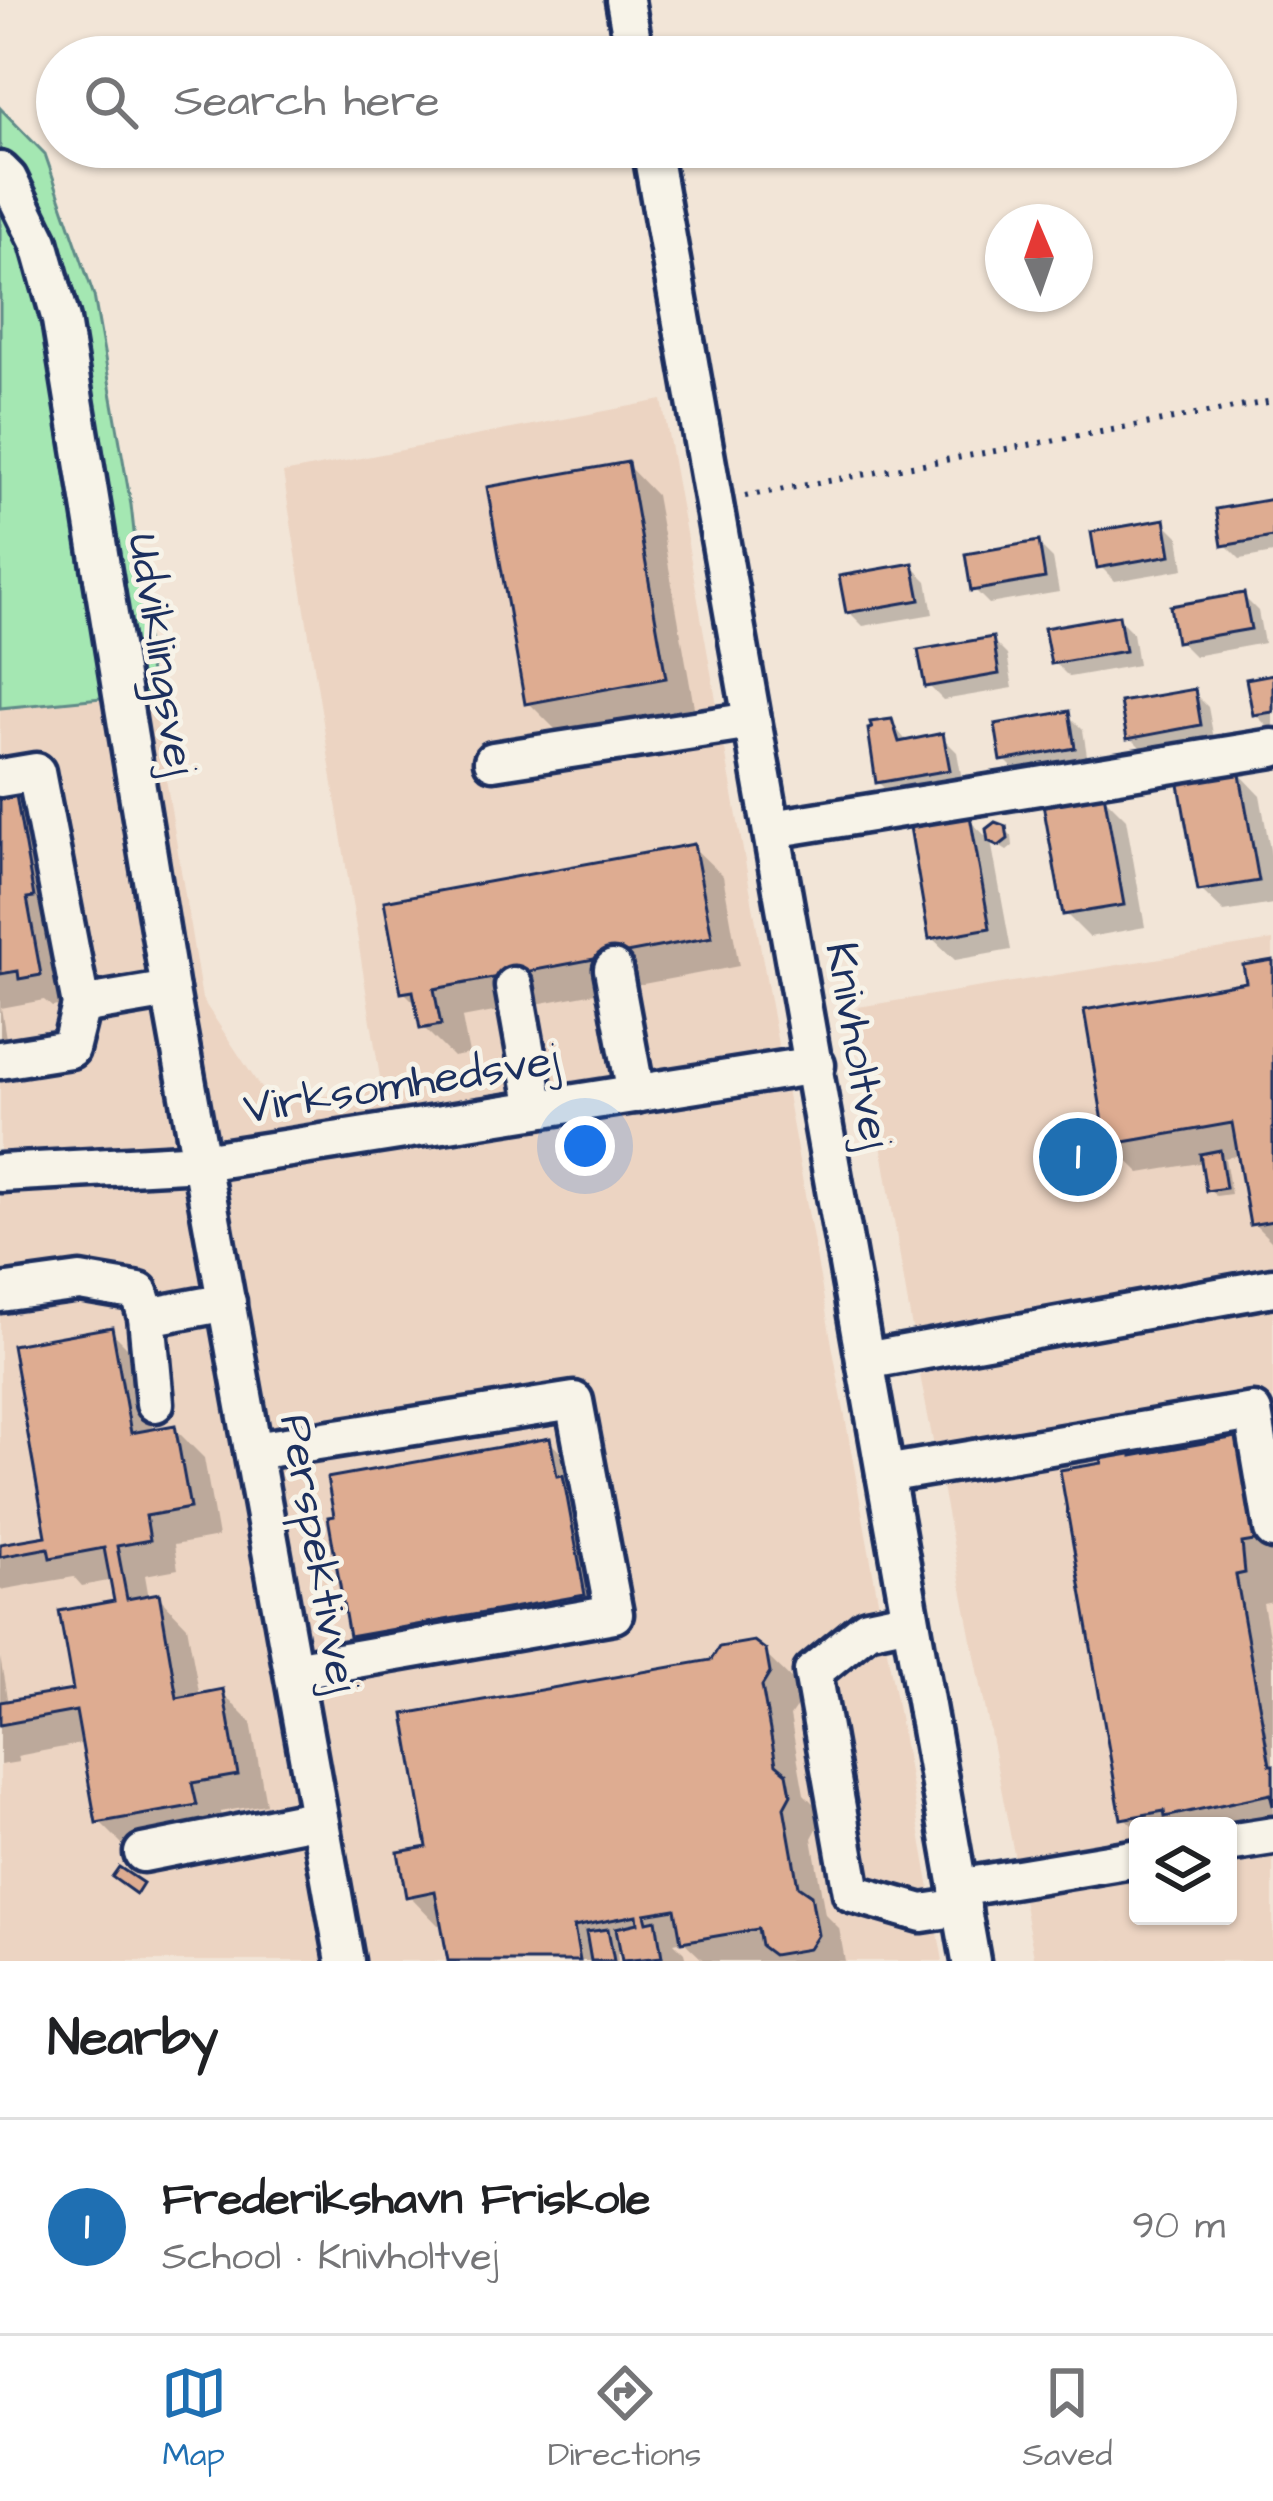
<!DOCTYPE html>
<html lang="en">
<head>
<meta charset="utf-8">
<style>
	body { margin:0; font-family:"Architects Daughter",sans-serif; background:#f6f6f6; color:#202124 }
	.controls { position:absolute; right:36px; bottom:36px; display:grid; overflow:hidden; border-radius:12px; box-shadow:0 3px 9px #0004 }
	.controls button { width:108px; height:108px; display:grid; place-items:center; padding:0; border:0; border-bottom:3px solid #e0e0e0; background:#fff; color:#202124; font:60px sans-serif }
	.compass { position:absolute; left:985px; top:204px; width:108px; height:108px; border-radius:50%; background:#fff; box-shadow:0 3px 9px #0004; rotate:358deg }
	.you { position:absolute; left:585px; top:1146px; width:42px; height:42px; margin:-30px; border:9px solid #fff; border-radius:50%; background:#1a73e8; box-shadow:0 0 0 18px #1a73e833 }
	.badge { display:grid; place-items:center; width:78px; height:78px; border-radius:50%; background:#1f6fb2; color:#fff; font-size:39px; font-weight:700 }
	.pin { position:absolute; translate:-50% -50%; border:6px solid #fff; box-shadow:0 3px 12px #0006 }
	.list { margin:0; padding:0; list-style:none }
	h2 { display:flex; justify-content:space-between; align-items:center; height:156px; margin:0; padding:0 48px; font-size:51px }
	h2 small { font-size:39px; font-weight:400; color:#757577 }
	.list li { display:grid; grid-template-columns:78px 1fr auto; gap:36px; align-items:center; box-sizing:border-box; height:216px; padding:0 48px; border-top:3px solid #e0e0e0 }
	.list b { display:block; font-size:45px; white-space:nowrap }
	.list p { margin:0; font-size:39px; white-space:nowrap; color:#757577 }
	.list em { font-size:39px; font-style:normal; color:#757577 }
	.icon { flex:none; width:66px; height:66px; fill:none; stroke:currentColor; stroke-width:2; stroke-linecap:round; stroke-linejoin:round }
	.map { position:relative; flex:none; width:1273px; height:1961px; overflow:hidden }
	.search { position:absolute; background:#fff; box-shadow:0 3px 9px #0004; left:36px; right:36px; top:36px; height:132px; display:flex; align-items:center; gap:30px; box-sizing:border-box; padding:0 42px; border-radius:66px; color:#757577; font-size:45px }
	.sheet { height:372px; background:#fff }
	nav { display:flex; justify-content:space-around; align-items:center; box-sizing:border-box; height:168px; border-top:3px solid #e0e0e0; background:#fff; font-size:33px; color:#757577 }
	nav a { display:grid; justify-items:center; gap:6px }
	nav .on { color:#1f6fb2 }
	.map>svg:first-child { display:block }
	.built { fill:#ecd4c2; fill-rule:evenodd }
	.green { fill:#a4e7b2; stroke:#608b88; stroke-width:3 }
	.shadow { fill:#0003 }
	.building { fill:#deac91; stroke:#1b2f5e; stroke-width:3 }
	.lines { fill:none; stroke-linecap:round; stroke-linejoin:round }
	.minor-casing { stroke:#1b2f5e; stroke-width:45 }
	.path { stroke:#1b2f5e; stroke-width:6; stroke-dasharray:3 9; stroke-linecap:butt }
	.minor { stroke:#f7f3e8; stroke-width:36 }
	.labels { text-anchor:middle; stroke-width:10; stroke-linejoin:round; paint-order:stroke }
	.street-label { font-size:45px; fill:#1b2f5e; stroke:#f7f3e8 }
</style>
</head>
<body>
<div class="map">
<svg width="1273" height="1961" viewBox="0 0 1273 1961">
	<rect width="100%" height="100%" fill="#f2e5d7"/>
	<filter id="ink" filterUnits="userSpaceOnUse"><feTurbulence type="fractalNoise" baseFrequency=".00833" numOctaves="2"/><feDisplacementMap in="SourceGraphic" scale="24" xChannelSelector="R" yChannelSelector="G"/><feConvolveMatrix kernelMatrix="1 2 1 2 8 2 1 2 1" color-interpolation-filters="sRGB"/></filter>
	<g filter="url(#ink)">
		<!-- built -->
		<g class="built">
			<polygon points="662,400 943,1961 0,1961 0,708 152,693 202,999 270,1102 382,1090 283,473"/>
			<path d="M1273,940v1021h-238l-116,-591 -61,-363zM1138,1826h90v90h-90z"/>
		</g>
		<!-- green -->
		<polygon class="green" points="0,108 45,154 94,296 131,505 152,693 0,708"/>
		<!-- shadow -->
		<g class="shadow">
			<polygon points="627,465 656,495 694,707 558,732 528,702"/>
			<polygon points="1273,502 1273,553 1240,559 1225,544"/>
			<polygon points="1164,522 1179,537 1184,569 1115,581 1100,566"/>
			<polygon points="1038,544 1053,559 1059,592 989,604 974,589"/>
			<polygon points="912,566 927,581 933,614 863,626 848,611"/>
			<polygon points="1243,596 1258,611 1264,643 1194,656 1179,641"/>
			<polygon points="1118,618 1133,633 1138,665 1069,677 1054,662"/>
			<polygon points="992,640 1007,655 1013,688 943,700 928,685"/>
			<polygon points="1273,677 1273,728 1270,729 1255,714"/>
			<polygon points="1193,692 1208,707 1214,739 1145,752 1130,737"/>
			<polygon points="1068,715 1083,730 1088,762 1019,774 1004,759"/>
			<polygon points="891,722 908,743 942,737 957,752 963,785 893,797 878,782"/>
			<polygon points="1238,772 1260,795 1273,866 1273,904 1224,912 1201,890"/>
			<polygon points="14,793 43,822 69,1004 52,1007 44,1000 1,1008 9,1056 0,1057 0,795"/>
			<polygon points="1103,796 1126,819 1145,927 1089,937 1066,914"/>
			<polygon points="969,820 991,841 1005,829 1012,836 1013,846 1007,851 991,841 1011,950 955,960 932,938"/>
			<polygon points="693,847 723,876 739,966 462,1018 469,1054 453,1057 423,1027 419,1007 404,992"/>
			<polygon points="1273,963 1273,1243 1253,1223 1241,1155 1225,1158 1231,1194 1216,1196 1209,1190 1205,1162 1140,1173 1110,1144 1249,984"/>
			<polygon points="111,1331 140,1360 153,1432 174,1428 204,1458 218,1537 174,1545 178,1569 145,1575 149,1598 158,1596 187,1626 200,1697 222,1693 251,1722 266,1804 220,1812 224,1834 129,1851 99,1821 85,1743 17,1756 19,1762 0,1765 0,1657 8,1704 76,1692 117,1604 113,1580 82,1586 74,1577 0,1590 0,1547 49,1538"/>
			<polygon points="549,1441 579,1471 612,1624 381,1666 352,1636"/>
			<polygon points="1131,1454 1135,1459 1273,1485 1273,1602 1263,1604 1273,1657 1273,1827 1138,1826 1138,1831 1124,1817 1106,1465"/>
			<polygon points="764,1653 795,1683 799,1703 790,1716 804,1794 816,1806 819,1825 812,1838 825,1914 839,1928 845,1961 704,1961 683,1941 674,1943 684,1953 686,1961 625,1961 623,1952 617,1953 618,1961 451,1961 444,1924 438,1925 409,1895 431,1849"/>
		</g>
		<!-- building -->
		<g class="building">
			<polygon points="628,462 666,678 525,704 487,487"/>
			<polygon points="1273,499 1273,537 1222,546 1216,509"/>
			<polygon points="1165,519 1171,555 1097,568 1091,532"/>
			<polygon points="1039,541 1045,578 971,591 965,554"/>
			<polygon points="913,563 920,600 846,613 839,576"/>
			<polygon points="1244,593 1251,629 1176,642 1170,606"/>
			<polygon points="1119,615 1125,651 1051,664 1044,628"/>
			<polygon points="993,637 999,674 925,687 918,650"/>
			<polygon points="1273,674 1273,712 1253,715 1246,679"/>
			<polygon points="1195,689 1201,725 1127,739 1120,702"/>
			<polygon points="1069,711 1075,748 1001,761 995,724"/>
			<polygon points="892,719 899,742 943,733 950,770 876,783 868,729 872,728 870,722"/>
			<polygon points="1239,769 1259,881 1198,891 1178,779"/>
			<polygon points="15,790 34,897 27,898 41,975 19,979 18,971 0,974 0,792"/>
			<polygon points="1104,793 1124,905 1063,915 1043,804"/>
			<polygon points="970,816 990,928 929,939 910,827"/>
			<polygon points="995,822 1006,826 1008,839 999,846 988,841 986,829"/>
			<polygon points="694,844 712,937 434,989 441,1025 420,1029 413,991 401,993 384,901"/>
			<polygon points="1273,960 1273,1221 1250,1225 1232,1123 1107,1145 1084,1010 1246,982 1243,965"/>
			<polygon points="1220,1150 1226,1188 1206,1191 1200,1154"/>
			<polygon points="112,1327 131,1433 175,1425 190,1508 146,1516 150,1540 117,1546 127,1599 159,1593 177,1698 223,1689 238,1775 192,1783 197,1805 96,1823 76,1711 0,1725 0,1702 73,1690 59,1611 114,1601 104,1548 50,1558 48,1548 0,1557 0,1544 46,1536 12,1345"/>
			<polygon points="1242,1436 1260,1540 1242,1543 1245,1573 1236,1575 1270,1765 1273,1765 1273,1806 1270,1794 1165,1817 1164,1811 1121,1819 1060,1470 1102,1463 1101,1456 1132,1451 1132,1456"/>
			<polygon points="550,1438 557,1476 563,1475 585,1595 349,1637 328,1517 334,1516 327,1478"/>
			<polygon points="754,1641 766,1650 770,1673 762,1686 776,1764 787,1773 791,1794 784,1807 798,1886 811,1895 818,1935 809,1949 773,1955 761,1946 758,1929 681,1942 675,1909 645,1914 647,1922 656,1920 662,1957 622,1961 616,1928 638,1923 637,1915 574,1927 580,1961 448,1961 435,1891 406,1897 398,1852 427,1847 404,1714 711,1660 719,1647"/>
			<polygon points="119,1867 143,1883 136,1894 112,1877"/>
			<polygon points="608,1929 614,1961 591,1961 586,1932"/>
		</g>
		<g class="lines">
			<defs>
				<g id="minor">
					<polyline points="625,0 635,57"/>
					<polyline points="651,147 971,1961"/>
					<polyline points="0,171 8,179 39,242 61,320 170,990 345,1961"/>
					<polyline points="493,761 752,721"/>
					<polyline points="0,778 36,772 81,1005 70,1049 0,1060"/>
					<polyline points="772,829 1273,748"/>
					<polyline points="613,969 636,1094"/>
					<polyline points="514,986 536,1109"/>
					<polyline points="81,1005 170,990"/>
					<polyline points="0,1173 202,1162 816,1065"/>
					<polyline points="0,1293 80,1282 139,1292 147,1317 155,1403"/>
					<polyline points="147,1317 227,1302"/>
					<polyline points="865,1361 1273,1287"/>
					<polyline points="254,1451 574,1401 614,1614 293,1670"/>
					<polyline points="885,1474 1253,1412 1273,1530"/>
					<polyline points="910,1619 867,1628 813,1672 852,1893 922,1913 962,1907"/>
					<polyline points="1228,1843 1273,1836"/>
					<polyline points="143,1853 319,1818"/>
					<polyline points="958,1888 1138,1858"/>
				</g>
			</defs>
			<!-- minor casing -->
			<use href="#minor" class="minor-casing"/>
			<!-- path -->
			<polyline class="path" points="745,496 1273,401"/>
			<!-- minor -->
			<use href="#minor" class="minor"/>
		</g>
	</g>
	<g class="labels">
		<!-- street labels -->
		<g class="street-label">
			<text transform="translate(164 654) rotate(81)" y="16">Udviklingsvej</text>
			<text transform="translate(860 1045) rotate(80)" y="16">Knivholtvej</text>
			<text transform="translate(401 1082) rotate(-9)" y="16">Virksomhedsvej</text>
			<text transform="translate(321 1553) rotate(80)" y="16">Perspektivvej</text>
		</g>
	</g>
</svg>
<div class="controls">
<button><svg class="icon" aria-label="layers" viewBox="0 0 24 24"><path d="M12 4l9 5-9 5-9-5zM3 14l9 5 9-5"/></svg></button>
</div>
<svg class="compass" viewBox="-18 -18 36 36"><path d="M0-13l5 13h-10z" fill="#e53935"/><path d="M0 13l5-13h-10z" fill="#757577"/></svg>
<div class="you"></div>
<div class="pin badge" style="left:1078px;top:1157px">1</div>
<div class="search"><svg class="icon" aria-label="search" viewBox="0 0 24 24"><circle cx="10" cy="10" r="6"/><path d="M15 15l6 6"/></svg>Search here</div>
</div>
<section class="sheet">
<h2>Nearby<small></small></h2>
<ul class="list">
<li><span class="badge">1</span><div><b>Frederikshavn Friskole</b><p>School · Knivholtvej</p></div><em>90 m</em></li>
</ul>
</section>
<nav>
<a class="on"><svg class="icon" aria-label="map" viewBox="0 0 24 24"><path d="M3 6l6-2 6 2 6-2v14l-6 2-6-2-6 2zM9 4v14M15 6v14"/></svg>Map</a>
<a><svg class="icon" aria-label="directions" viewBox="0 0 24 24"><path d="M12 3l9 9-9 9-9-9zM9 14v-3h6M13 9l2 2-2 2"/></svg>Directions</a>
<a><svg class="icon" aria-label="saved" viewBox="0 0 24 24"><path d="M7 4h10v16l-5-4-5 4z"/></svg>Saved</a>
</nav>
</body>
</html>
